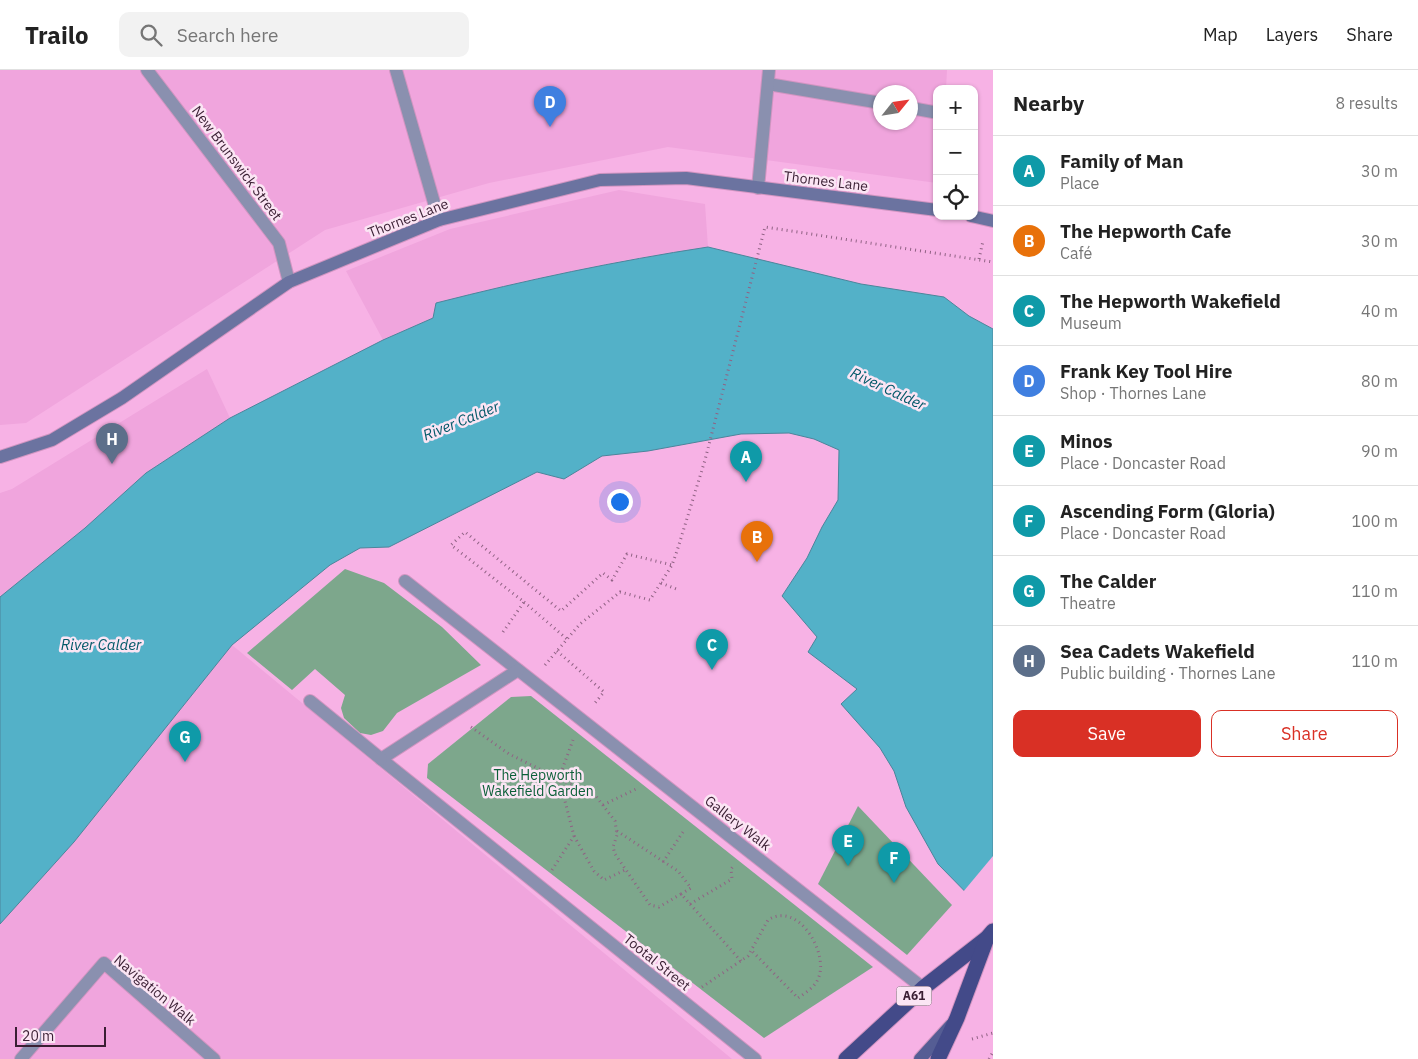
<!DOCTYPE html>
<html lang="en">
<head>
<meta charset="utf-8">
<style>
	body { margin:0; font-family:"IBM Plex Sans",sans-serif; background:#f2f2f2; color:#222 }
	.controls { position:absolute; right:15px; top:15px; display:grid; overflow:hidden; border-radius:10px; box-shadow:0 1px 4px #0004 }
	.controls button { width:45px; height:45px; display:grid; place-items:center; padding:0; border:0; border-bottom:1px solid #e0e0e0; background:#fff; color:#222; font:25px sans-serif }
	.compass { position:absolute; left:873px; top:15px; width:45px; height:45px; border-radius:50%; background:#fff; box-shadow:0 1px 4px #0004; rotate:60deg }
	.scale { position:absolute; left:15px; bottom:12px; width:91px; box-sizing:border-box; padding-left:5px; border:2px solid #3a1f33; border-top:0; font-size:14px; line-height:18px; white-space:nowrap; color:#3a1f33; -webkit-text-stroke:4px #fbe5f4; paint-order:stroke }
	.you { position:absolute; left:619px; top:431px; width:18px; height:18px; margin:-12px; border:4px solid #fff; border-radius:50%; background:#1a73e8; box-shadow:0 0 0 8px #1a73e833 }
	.badge { display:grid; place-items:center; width:32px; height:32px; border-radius:50%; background:#d93025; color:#fff; font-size:16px; font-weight:700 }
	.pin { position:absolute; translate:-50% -41px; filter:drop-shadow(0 1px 2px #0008) }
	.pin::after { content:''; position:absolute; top:26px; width:18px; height:15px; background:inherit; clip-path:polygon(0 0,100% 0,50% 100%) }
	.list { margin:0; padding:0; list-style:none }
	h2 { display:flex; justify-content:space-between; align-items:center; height:65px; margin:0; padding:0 20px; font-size:21px }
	h2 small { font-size:16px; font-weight:400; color:#767676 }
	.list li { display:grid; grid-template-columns:32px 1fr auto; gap:15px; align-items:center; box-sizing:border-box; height:70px; padding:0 20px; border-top:1px solid #e0e0e0 }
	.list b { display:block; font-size:19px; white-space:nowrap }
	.list p { margin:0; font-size:16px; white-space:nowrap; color:#767676 }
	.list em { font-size:16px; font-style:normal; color:#767676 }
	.actions { display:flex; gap:10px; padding:15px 20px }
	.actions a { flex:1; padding:11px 0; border:1px solid #d93025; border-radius:10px; text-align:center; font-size:18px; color:#d93025 }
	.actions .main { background:#d93025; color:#fff }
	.icon { flex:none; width:28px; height:28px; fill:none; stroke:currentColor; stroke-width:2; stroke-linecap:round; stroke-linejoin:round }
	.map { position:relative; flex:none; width:993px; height:989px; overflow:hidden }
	header { display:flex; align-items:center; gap:30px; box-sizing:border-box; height:70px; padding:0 25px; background:#fff; border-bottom:1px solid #e0e0e0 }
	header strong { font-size:24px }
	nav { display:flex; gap:28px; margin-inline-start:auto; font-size:18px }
	.search { width:350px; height:45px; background:#f2f2f2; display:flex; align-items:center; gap:12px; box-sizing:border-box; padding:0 18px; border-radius:10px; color:#767676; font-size:19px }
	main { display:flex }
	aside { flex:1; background:#fff }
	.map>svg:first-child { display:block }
	.built { fill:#f0a5dd; fill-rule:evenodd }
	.green { fill:#7da78c }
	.water { fill:#53b1c8; stroke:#4c859b }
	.pier { fill:#f7b2e5 }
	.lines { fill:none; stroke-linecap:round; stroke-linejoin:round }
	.lane-casing { stroke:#d195c1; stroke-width:14 }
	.secondary-casing { stroke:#d195c1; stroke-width:14 }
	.primary-casing { stroke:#d195c1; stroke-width:14 }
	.highway-casing { stroke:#d195c1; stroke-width:17 }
	.path { stroke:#906284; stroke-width:3; stroke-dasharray:1 4; stroke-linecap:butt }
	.lane { stroke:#8a90af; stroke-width:12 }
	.secondary { stroke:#6b73a0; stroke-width:12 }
	.primary { stroke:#555d94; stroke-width:12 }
	.highway { stroke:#434a89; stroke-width:15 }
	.labels { text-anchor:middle; stroke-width:5; stroke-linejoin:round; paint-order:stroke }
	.shield { fill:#fbe5f4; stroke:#745a6d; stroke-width:1 }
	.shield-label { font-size:12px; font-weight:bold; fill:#3a1f33 }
	.street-label { font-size:14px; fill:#3a1f33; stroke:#fbe5f4 }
	.park-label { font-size:14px; fill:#0b5f38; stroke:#fbe5f4 }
	.water-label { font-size:15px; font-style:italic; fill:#025868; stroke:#fbe5f4 }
</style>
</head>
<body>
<header>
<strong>Trailo</strong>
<div class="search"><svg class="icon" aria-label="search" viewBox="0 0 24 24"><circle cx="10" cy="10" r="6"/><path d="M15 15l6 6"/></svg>Search here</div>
<nav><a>Map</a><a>Layers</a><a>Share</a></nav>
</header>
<main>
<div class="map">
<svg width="993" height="989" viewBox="0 0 993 989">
	<rect width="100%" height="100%" fill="#f7b2e5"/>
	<!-- built -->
	<g class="built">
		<path d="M0,0h947l-1,19h-9v94l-269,-36 -179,36 -164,47 -299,193 -26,2zM881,22h30v30h-30z"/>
		<polygon points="619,120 705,134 708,177 626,190 525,211 436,233 433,248 383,270 346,201 450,159"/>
		<polygon points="207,299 230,348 146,403 85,458 0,527 0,423 12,419"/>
		<polygon points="232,575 732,989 0,989 0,854 74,772"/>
	</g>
	<!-- green -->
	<g class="green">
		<polygon points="345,499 384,513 442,557 481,595 397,643 383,661 371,665 360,663 344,648 341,638 345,625 315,599 292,620 247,583"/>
		<polygon points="531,626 873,897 764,968 427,708 428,694 511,627"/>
		<polygon points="858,736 952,835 907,885 818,814"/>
	</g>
	<!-- water -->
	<path class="water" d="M708,177l153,37 83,13 25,19 24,13v591l-55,-56 -32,-57 -12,-36 -14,-23 -39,-44 16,-15 -49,-37 9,-15 -35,-41 25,-38 15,-31 16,-27 1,-50 -25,-11 -25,-6 -48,1 -93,17 -46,5 -38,23 -27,-7 -148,75 -29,1 -30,17 -98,80 -158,197 -74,82v-327l85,-69 61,-55 84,-55 153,-78 50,-22 3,-15c90,-23 180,-42 272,-56z"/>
	<!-- pier -->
	<polygon class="pier" points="993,786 993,853 963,822"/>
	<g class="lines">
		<defs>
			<g id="lane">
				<polyline points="147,0 279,173 289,212"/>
				<polyline points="396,0 439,150"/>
				<polyline points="768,14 881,33"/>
				<polyline points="911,38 933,42"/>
				<polyline points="758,118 769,0"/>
				<polyline points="405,511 923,918"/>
				<polyline points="518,600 381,689 755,989"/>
				<polyline points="310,631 381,689"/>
				<polyline points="21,989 104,893 214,989"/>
			</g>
			<g id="secondary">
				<polyline points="971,146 993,151"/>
				<polyline points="0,387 52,370 122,328 289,212 439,150 600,110 686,108 937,140"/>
			</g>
			<polyline id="primary" points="920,989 951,955"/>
			<g id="highway">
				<polyline points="846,989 923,918 987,868 993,861"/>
				<polyline points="938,989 957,948 987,868"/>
			</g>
		</defs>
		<!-- lane casing -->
		<use href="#lane" class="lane-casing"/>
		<!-- secondary casing -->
		<use href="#secondary" class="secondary-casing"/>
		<!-- primary casing -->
		<use href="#primary" class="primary-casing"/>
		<!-- highway casing -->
		<use href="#highway" class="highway-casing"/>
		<!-- path -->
		<g class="path">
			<polyline points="979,189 983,171"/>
			<polyline points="661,513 679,520"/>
			<polyline points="524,532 567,569"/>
			<polyline points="503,562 524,532 451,475 465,462 561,541 603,503 612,510 627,484 672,495"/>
			<polyline points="557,581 604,622 595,633"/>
			<polyline points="545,595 580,554 620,522 650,530 672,495 677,481 705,390 765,157 993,192"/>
			<polyline points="471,657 509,684 568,713 592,721 615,751 617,765 613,777 615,784 650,835 659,837 681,824 741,891"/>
			<polyline points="603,735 636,719"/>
			<polyline points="617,761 678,801 691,818 681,824"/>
			<polyline points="574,766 594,801 604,810 625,800"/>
			<polyline points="663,792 685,759"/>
			<polyline points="552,800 574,766 559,708 573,670"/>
			<polyline points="690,834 732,809 731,799 734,795"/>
			<path d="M702,917l46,-31 20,-36c30,-20 62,34 50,59 -4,9 -13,14 -20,19l-46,-47"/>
			<polyline points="972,969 993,963"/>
			<polyline points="989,989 993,982"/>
		</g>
		<!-- lane -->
		<use href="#lane" class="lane"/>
		<!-- secondary -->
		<use href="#secondary" class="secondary"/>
		<!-- primary -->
		<use href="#primary" class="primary"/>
		<!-- highway -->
		<use href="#highway" class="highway"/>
	</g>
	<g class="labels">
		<!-- shield labels -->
		<rect class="shield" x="896.5" y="916.5" width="35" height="19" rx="4"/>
		<g class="shield-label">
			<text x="914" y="930">A61</text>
		</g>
		<!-- street labels -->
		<g class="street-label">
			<text transform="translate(237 93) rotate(53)" y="5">New Brunswick Street</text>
			<text transform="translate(826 111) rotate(7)" y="5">Thornes Lane</text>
			<text transform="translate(408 148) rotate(-21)" y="5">Thornes Lane</text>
			<text transform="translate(738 753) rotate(38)" y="5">Gallery Walk</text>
			<text transform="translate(657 892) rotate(39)" y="5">Tootal Street</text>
			<text transform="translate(155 920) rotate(40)" y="5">Navigation Walk</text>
		</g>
		<!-- park labels -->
		<g class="park-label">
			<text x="538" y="710">The Hepworth<tspan x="538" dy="16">Wakefield Garden</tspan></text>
		</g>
		<!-- water labels -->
		<g class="water-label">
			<text transform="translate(888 319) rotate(25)" y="5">River Calder</text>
			<text transform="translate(461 351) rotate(-22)" y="5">River Calder</text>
			<text x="101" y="580">River Calder</text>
		</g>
	</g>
</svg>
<div class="controls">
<button>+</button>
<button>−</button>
<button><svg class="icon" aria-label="locate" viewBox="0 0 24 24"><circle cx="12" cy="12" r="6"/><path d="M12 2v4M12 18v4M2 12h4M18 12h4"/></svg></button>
</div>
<svg class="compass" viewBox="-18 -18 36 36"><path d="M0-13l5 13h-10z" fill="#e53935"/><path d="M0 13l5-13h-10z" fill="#767676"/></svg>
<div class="scale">20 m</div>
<div class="you"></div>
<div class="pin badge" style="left:746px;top:412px;background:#0f9aa8">A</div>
<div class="pin badge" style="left:757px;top:492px;background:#e8710a">B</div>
<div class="pin badge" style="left:712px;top:600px;background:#0f9aa8">C</div>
<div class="pin badge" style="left:550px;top:57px;background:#3f7fe0">D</div>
<div class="pin badge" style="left:848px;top:796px;background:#0f9aa8">E</div>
<div class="pin badge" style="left:894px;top:813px;background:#0f9aa8">F</div>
<div class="pin badge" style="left:185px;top:692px;background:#0f9aa8">G</div>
<div class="pin badge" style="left:112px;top:394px;background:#5c6f8a">H</div>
</div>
<aside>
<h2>Nearby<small>8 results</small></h2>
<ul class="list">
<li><span class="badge" style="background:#0f9aa8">A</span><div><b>Family of Man</b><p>Place</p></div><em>30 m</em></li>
<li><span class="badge" style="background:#e8710a">B</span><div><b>The Hepworth Cafe</b><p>Café</p></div><em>30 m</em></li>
<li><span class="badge" style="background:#0f9aa8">C</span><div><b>The Hepworth Wakefield</b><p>Museum</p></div><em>40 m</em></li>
<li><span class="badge" style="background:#3f7fe0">D</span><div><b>Frank Key Tool Hire</b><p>Shop · Thornes Lane</p></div><em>80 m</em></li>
<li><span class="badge" style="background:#0f9aa8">E</span><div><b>Minos</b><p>Place · Doncaster Road</p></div><em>90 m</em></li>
<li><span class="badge" style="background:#0f9aa8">F</span><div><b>Ascending Form (Gloria)</b><p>Place · Doncaster Road</p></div><em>100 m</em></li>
<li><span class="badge" style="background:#0f9aa8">G</span><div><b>The Calder</b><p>Theatre</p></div><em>110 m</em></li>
<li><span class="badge" style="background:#5c6f8a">H</span><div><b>Sea Cadets Wakefield</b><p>Public building · Thornes Lane</p></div><em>110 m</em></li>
</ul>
<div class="actions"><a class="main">Save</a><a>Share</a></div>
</aside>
</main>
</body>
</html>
